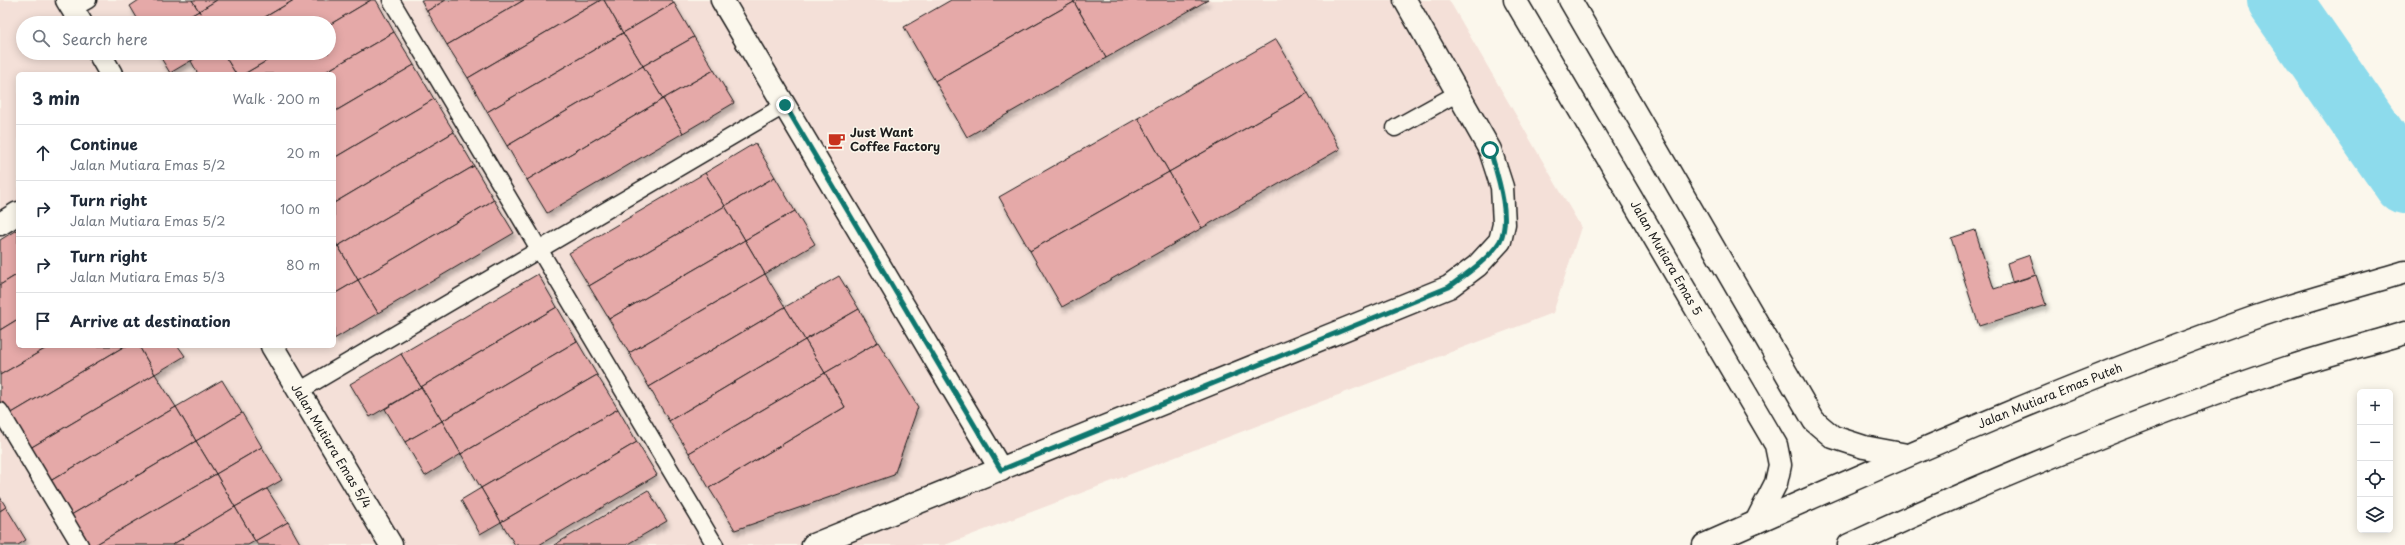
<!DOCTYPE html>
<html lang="en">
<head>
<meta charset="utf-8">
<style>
	body { margin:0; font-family:"Playpen Sans",sans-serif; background:#f6f6f7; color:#1f2937 }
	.controls { position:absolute; right:12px; bottom:12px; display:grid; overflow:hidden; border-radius:6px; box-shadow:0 2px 10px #0003 }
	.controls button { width:36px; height:36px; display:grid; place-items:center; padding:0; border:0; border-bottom:1px solid #e0e1e3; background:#fff; color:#1f2937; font:20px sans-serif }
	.stop { position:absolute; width:12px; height:12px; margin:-9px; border:3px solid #0f766e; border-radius:50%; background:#fff }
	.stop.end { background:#0f766e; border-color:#fff; box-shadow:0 1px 4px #0008 }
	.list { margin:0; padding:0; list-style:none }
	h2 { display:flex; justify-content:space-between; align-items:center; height:52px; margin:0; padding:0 16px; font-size:17px }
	h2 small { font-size:13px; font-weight:400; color:#747a83 }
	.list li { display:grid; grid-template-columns:26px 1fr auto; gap:12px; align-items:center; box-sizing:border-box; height:56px; padding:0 16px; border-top:1px solid #e0e1e3 }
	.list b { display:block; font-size:15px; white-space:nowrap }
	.list p { margin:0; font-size:13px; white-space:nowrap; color:#747a83 }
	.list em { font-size:13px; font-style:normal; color:#747a83 }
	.icon { flex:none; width:22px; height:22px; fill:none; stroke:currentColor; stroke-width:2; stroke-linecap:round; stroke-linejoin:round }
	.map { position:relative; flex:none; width:2405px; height:545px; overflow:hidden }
	.search { position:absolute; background:#fff; box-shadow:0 2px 10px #0003; left:16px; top:16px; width:320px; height:44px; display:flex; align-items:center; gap:10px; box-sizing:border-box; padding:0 14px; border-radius:22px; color:#747a83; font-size:15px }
	.panel { position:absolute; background:#fff; box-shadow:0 2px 10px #0003; left:16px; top:72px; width:320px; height:276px; border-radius:6px }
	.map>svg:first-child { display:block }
	.built { fill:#f4e0d8; fill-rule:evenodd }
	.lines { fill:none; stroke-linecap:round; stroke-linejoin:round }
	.river { stroke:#8ddbec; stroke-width:64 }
	.building { fill:#e5a9a8; stroke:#1c1c1c; filter:url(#shadow) }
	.service-casing { stroke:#1c1c1c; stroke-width:19 }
	.minor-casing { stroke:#1c1c1c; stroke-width:25 }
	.tertiary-casing { stroke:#1c1c1c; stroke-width:25 }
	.service { stroke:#fbf7ec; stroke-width:16 }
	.minor { stroke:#fbf7ec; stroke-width:22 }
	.tertiary { stroke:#fbf7ec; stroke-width:22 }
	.route { stroke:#0f766e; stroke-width:5 }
	.labels { text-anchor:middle; stroke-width:3; stroke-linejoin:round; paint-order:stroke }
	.poi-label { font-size:12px; font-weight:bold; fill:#1c1c1c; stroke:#fbf7ec; text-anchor:start }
	.street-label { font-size:12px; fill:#1c1c1c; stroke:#fbf7ec }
</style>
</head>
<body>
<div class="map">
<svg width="2405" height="545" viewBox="0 0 2405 545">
	<defs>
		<filter id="shadow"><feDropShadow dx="2.5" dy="4.5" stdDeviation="2" flood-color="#0004"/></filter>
	</defs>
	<rect width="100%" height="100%" fill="#fbf7ec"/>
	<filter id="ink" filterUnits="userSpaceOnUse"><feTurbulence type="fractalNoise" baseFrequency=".025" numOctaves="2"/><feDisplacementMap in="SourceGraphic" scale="8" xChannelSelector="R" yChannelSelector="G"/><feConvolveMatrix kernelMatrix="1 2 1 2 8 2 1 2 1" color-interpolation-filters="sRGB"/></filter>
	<g filter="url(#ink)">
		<!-- built -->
		<path class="built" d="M0,0h1449l132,227 -28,86 -608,232h-945zM23,23h306v30h-306zM18,74h316v272h-316z"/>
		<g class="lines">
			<!-- river -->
			<polyline class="river" points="2279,0 2405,182"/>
		</g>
		<!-- building -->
		<g class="building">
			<polygon points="139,0 192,0 199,11 178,23 140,23 130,6"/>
			<polygon points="192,0 217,0 199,11"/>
			<polygon points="217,0 294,0 255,23 206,23 199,11"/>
			<polygon points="294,0 371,0 329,25 255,23"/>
			<polygon points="371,0 376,0 394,32 322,74 244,74 280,53 329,53 329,25"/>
			<polygon points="421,0 446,0 427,11"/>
			<polygon points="446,0 524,0 447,45 427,11"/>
			<polygon points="524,0 601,0 468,78 447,45"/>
			<polygon points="601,0 604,0 623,33 487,112 468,78"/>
			<polygon points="604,0 672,0 674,3 623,33"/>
			<polygon points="951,0 1073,0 1074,2 935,81 904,27"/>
			<polygon points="1077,0 1208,0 1106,58 1074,2"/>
			<polygon points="1074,2 1106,58 967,137 935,81"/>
			<polygon points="674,3 694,37 643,66 623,33"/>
			<polygon points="199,11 206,23 178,23"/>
			<polygon points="394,32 414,65 334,112 334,74 322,74"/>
			<polygon points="623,33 643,66 507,146 487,112"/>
			<polygon points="694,37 714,70 663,99 643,66"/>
			<polygon points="1276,39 1308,93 1169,172 1138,118"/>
			<polygon points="158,53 204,53 170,73"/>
			<polygon points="204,53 223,53 236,74 198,74 191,61"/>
			<polygon points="223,53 280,53 244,74 236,74"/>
			<polygon points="414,65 434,99 334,158 334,112"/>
			<polygon points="643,66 663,99 527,180 507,146"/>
			<polygon points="714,70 734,103 683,133 663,99"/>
			<polygon points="1308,93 1340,149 1202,228 1169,172"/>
			<polygon points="434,99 454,132 334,203 334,158"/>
			<polygon points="663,99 683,133 547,213 527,180"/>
			<polygon points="1138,118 1169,172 1030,251 999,197"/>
			<polygon points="454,132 474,166 338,246 334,240 334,203"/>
			<polygon points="755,143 775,177 725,206 705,173"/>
			<polygon points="474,166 494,200 358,280 338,246"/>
			<polygon points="1169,172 1202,228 1062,307 1030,251"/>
			<polygon points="705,173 725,206 589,286 569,253"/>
			<polygon points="775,177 795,211 745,240 725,206"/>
			<polygon points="494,200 514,233 378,313 358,280"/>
			<polygon points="725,206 745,240 609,319 589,286"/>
			<polygon points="795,211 815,244 765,274 745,240"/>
			<polygon points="18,229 18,274 0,285 0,240"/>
			<polygon points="1975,230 1994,289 2036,275 2046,305 1979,326 1951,238"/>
			<polygon points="745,240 765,274 629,353 609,319"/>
			<polygon points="338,246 358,280 334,294 334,248"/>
			<polygon points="2030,255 2036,275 2012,282 2007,263"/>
			<polygon points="18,274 18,319 0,330 0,285"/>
			<polygon points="538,274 557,307 421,387 401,354"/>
			<polygon points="765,274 785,307 649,387 629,353"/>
			<polygon points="839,276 859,309 805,340 785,307"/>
			<polygon points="358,280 378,313 334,339 334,294"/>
			<polygon points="557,307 577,341 442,421 421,387"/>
			<polygon points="785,307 805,340 669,421 649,387"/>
			<polygon points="859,309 878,342 825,373 805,340"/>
			<polygon points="18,319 18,346 50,346 0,375 0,330"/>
			<polygon points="805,340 825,373 689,453 669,421"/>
			<polygon points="577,341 597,375 461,454 442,421"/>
			<polygon points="878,342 918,407 894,475 735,530 709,488 845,407 825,373"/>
			<polygon points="50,346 125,346 0,420 0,375"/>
			<polygon points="125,346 139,346 155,374 20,454 0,420"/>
			<polygon points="139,346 178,346 185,356 155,374"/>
			<polygon points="401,354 421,387 370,417 350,384"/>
			<polygon points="825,373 845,407 709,488 689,453"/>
			<polygon points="155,374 176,407 40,487 20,454"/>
			<polygon points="597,375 618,409 481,488 461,454"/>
			<polygon points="222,380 242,413 196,441 176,407"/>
			<polygon points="421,387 442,421 405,442 385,409"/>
			<polygon points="176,407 196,441 61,521 40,487"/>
			<polygon points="618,409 637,442 501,522 481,488"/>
			<polygon points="242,413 262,447 216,474 196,441"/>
			<polygon points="442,421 461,454 425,476 405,442"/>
			<polygon points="196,441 216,474 95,545 75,545 61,521"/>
			<polygon points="637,442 657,475 539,545 515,545 501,522"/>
			<polygon points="262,447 282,480 235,507 216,474"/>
			<polygon points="216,474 235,507 172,545 95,545"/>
			<polygon points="481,488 501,522 480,534 461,500"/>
			<polygon points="267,489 288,522 255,541 235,507"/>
			<polygon points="648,490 667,521 626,545 554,545"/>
			<polygon points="0,497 6,507 0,511"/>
			<polygon points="6,507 26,540 18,545 0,545 0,511"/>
			<polygon points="235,507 255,541 248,545 172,545"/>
			<polygon points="288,522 301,545 258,545 255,541"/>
		</g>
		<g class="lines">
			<defs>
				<g id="service">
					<polyline points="391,0 715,545"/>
					<polyline points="72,9 88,0"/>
					<polyline points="1395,128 1458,93"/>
					<polyline points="299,391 785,105"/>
					<polyline points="0,411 80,545"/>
				</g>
				<g id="minor">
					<polyline points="67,0 81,23"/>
					<polyline points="722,0 1001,470"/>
					<polyline points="99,53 111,74"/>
					<polyline points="0,224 18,213"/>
					<polyline points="272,346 391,545"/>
					<polyline points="813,545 1449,287 1477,266 1500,241 1504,224 1502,187 1490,150 1405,0"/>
				</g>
				<g id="tertiary">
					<polyline points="1515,0 1776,445 1780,465 1776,483 1756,522"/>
					<polyline points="1570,0 1814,421 1833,437 1864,447 1907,455"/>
					<path d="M1704,545c182,-80 364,-162 552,-228 49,-17 100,-30 149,-45"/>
					<path d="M1849,545c139,-64 281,-123 426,-173 42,-15 87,-26 130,-39"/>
				</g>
			</defs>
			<!-- service casing -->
			<use href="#service" class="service-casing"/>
			<!-- minor casing -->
			<use href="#minor" class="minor-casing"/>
			<!-- tertiary casing -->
			<use href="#tertiary" class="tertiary-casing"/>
			<!-- service -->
			<use href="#service" class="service"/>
			<!-- minor -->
			<use href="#minor" class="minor"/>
			<!-- tertiary -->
			<use href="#tertiary" class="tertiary"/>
		</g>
	</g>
	<g class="lines" filter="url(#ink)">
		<!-- route -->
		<path class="route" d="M785,105l216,365 448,-183c16,-12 41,-29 51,-46 12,-24 -3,-67 -10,-91"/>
	</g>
	<!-- icons -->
	<defs>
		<symbol id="cafe-bare" viewBox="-9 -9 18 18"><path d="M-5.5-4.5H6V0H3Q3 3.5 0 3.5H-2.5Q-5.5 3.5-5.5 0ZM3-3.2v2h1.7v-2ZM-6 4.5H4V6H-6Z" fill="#c8321e" stroke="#fbf7ec" stroke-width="2.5" paint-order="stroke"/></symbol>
	</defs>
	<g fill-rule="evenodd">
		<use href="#cafe-bare" x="824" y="128" width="25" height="25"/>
	</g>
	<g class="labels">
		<!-- poi labels -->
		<g class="poi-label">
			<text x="850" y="137">Just Want<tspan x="850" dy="14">Coffee Factory</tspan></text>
		</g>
		<!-- street labels -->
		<g class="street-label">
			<text transform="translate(1666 258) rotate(60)" y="4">Jalan Mutiara Emas 5</text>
			<text transform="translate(2050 396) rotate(-22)" y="4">Jalan Mutiara Emas Puteh</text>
			<text transform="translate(331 446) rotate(59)" y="4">Jalan Mutiara Emas 5/4</text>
		</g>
	</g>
</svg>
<div class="controls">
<button>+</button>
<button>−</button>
<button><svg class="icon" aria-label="locate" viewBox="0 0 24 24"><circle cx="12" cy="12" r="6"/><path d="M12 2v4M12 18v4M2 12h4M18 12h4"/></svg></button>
<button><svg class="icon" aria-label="layers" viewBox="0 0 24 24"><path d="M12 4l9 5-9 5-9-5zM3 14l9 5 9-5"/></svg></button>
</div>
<div class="stop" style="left:1490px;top:150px"></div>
<div class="stop end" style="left:785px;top:105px"></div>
<div class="search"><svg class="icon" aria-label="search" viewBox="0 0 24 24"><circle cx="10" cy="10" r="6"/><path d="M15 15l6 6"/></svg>Search here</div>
<section class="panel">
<h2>3 min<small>Walk · 200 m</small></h2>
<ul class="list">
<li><svg class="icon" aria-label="ahead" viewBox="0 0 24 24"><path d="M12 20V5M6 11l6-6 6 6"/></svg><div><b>Continue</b><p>Jalan Mutiara Emas 5/2</p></div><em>20 m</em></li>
<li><svg class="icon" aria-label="right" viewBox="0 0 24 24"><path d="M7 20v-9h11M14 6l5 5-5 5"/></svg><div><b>Turn right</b><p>Jalan Mutiara Emas 5/2</p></div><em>100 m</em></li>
<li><svg class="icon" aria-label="right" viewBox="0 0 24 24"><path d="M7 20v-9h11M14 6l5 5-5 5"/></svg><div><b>Turn right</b><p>Jalan Mutiara Emas 5/3</p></div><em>80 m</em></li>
<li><svg class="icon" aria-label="arrive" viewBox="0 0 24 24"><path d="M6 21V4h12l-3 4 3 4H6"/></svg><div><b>Arrive at destination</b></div></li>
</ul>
</section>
</div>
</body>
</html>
